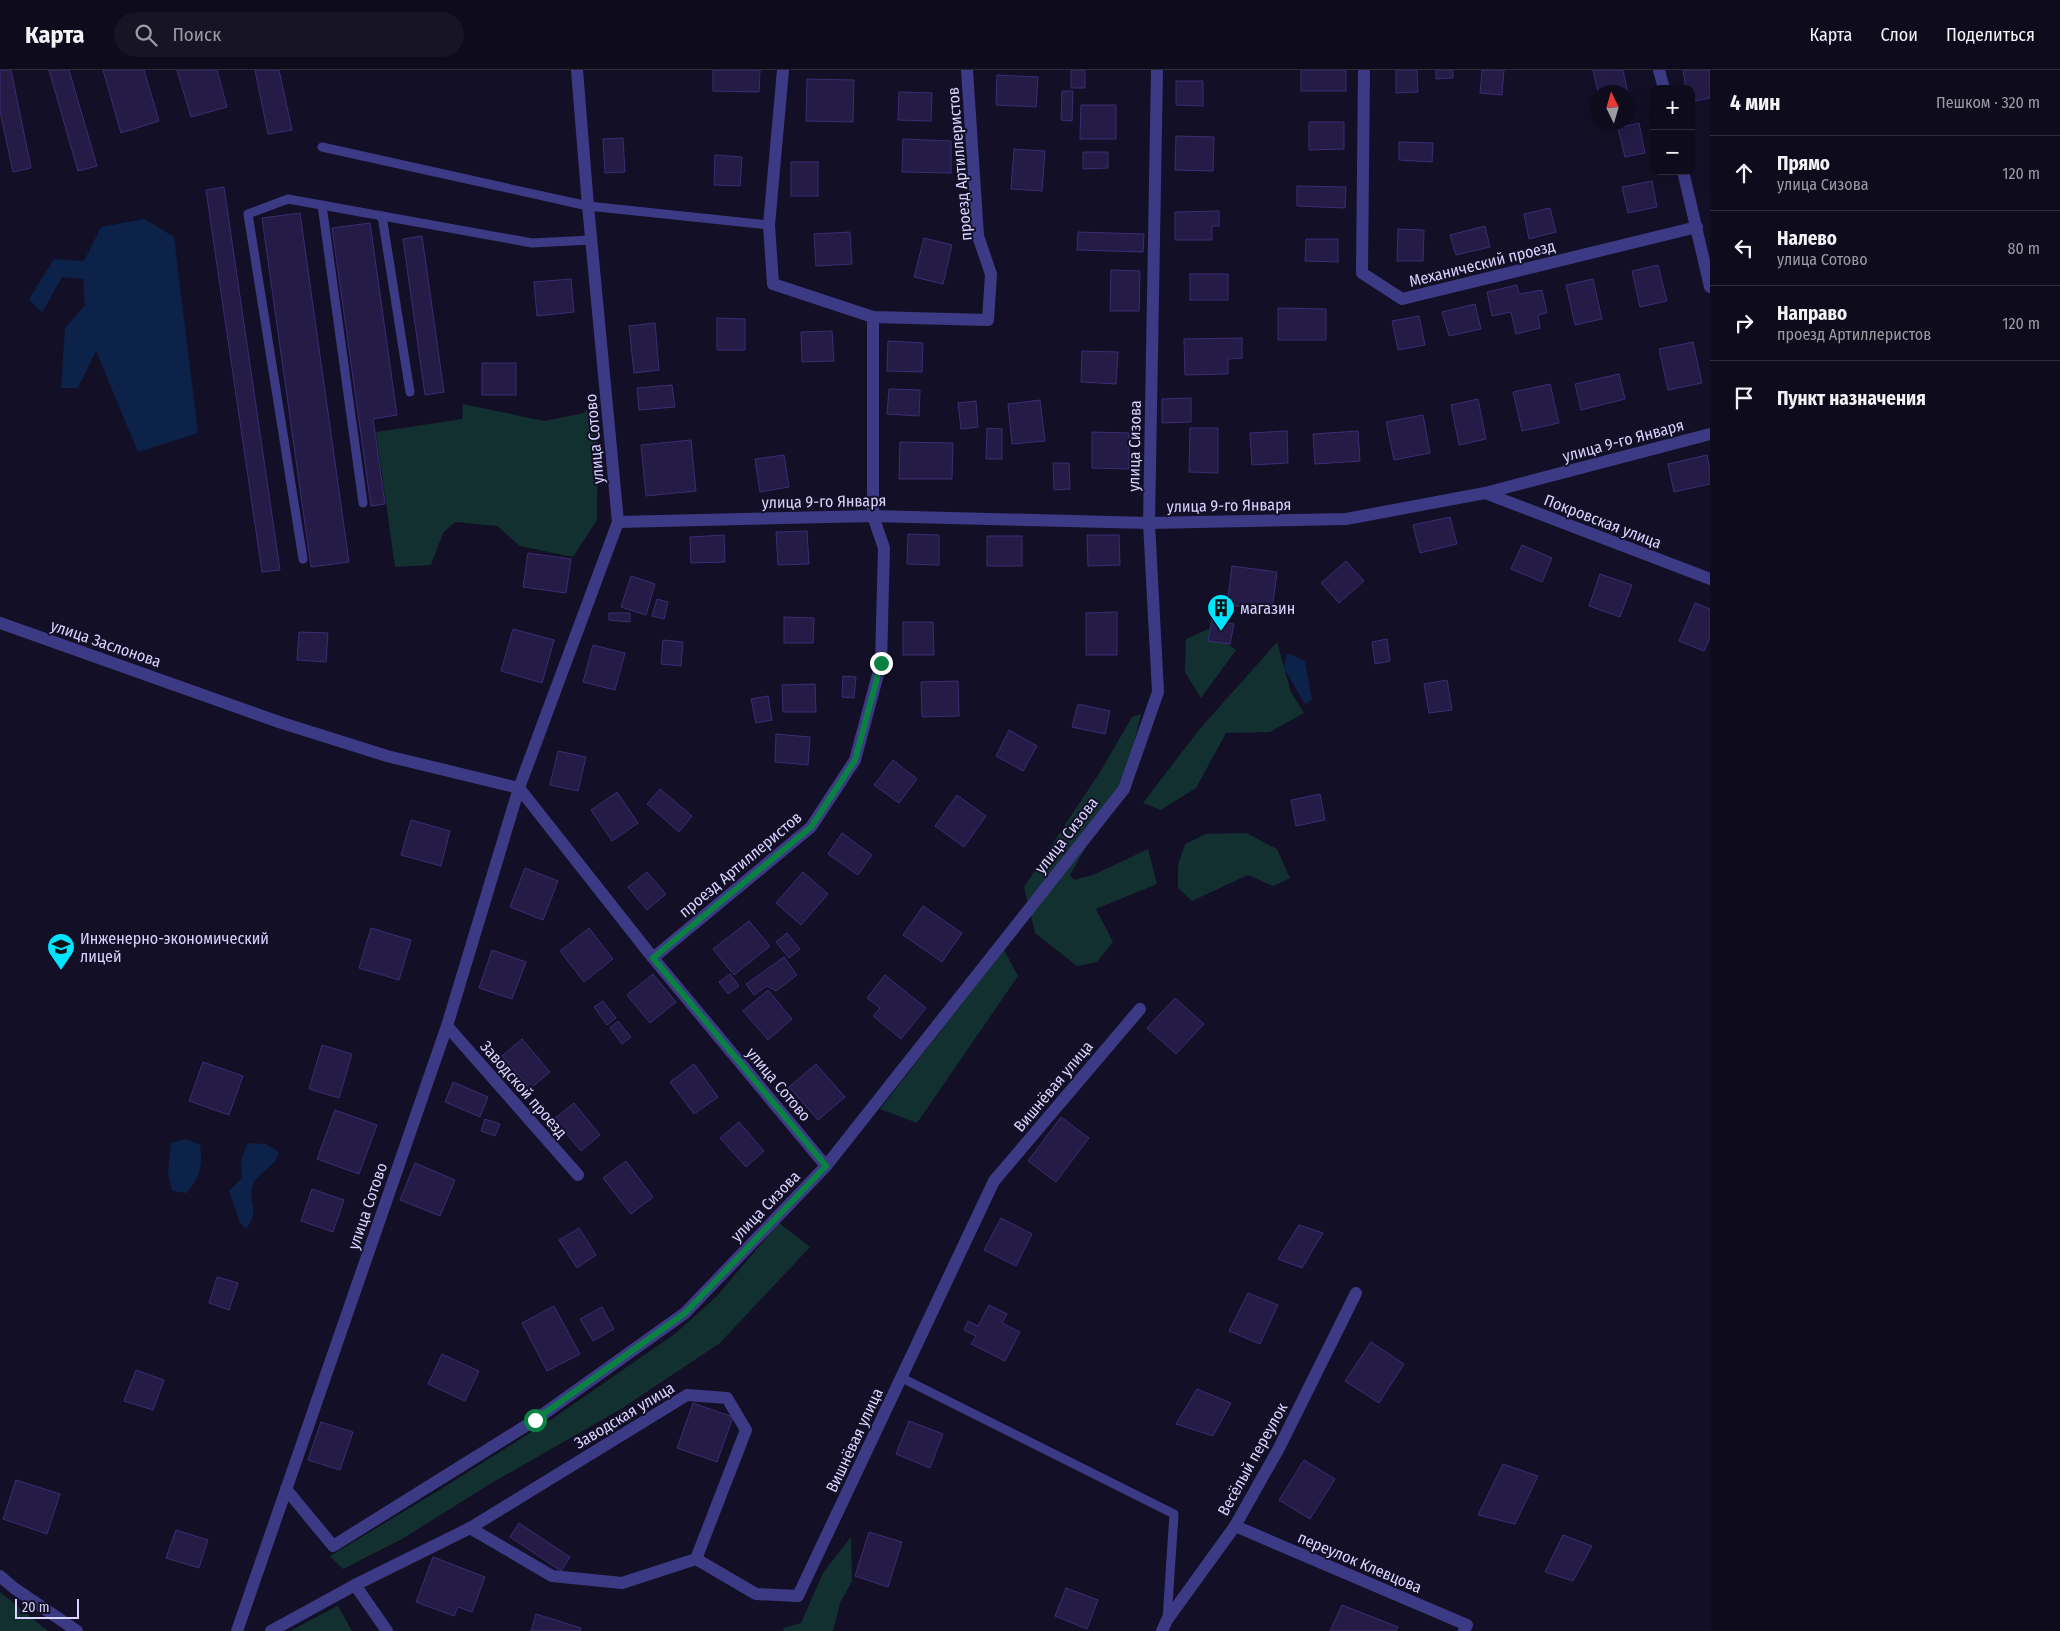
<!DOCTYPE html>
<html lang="ru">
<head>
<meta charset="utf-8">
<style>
	body { margin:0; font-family:"Fira Sans Condensed",sans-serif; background:#171425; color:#f1f3f6 }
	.controls { position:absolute; right:15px; top:15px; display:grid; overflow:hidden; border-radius:10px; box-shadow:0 5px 20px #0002 }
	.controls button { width:45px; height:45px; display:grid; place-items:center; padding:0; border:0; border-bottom:1px solid #2e2b3b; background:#0e0b1c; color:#f1f3f6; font:25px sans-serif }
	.compass { position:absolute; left:1590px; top:15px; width:45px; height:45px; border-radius:50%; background:#0e0b1c; box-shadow:0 5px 20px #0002; rotate:355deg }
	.scale { position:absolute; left:15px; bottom:12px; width:64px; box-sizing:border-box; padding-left:5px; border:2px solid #d9d4ff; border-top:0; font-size:14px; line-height:18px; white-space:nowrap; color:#d9d4ff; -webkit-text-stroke:4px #130f26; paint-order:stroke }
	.stop { position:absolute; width:15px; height:15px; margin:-11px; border:4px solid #0b8043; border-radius:50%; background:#fff }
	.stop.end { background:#0b8043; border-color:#fff; box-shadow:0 1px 5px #0008 }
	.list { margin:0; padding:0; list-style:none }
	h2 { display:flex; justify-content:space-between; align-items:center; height:65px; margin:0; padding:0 20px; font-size:21px }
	h2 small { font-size:16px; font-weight:400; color:#9b9ba3 }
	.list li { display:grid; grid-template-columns:32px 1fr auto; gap:15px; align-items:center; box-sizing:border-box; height:75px; padding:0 20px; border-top:1px solid #2e2b3b }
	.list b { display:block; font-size:19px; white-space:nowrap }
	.list p { margin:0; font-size:16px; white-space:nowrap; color:#9b9ba3 }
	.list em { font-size:16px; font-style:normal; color:#9b9ba3 }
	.icon { flex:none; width:28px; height:28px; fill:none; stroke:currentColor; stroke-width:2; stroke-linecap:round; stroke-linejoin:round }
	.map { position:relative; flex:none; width:1710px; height:1561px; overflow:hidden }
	header { display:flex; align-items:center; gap:30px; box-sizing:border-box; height:70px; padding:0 25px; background:#0e0b1c; border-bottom:1px solid #2e2b3b }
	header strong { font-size:24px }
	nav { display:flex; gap:28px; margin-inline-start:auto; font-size:18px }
	.search { width:350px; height:45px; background:#171425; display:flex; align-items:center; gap:12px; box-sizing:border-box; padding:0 18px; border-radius:28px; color:#9b9ba3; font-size:19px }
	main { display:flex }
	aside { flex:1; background:#0e0b1c }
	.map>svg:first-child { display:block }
	.green { fill:#12302f }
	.water { fill:#0c2248 }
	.building { fill:#241b47; stroke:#3b2d73 }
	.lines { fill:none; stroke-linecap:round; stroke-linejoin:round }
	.lane { stroke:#3d3a85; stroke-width:9 }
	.street { stroke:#3d3a85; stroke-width:12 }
	.route { stroke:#0b8043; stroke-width:6 }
	.labels { text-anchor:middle; stroke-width:4; stroke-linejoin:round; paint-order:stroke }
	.street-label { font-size:16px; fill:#d9d4ff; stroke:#130f26 }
	.poi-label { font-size:16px; fill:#d9d4ff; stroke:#130f26; text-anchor:start }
</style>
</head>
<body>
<header>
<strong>Карта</strong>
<div class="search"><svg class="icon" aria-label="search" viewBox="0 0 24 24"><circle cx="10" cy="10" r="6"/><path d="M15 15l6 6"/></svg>Поиск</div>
<nav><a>Карта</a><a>Слои</a><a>Поделиться</a></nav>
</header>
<main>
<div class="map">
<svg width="1710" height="1561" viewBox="0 0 1710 1561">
	<rect width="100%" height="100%" fill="#130f26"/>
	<!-- green -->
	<g class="green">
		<polygon points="463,334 544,351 598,340 597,450 573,487 520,476 497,456 455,452 443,463 431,495 395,497 376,362 462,349"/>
		<polygon points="1208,559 1236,580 1201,628 1185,602 1186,569"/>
		<polygon points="1277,572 1291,622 1304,643 1270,662 1226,663 1196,718 1161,740 1143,733 1198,661"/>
		<polygon points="1141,644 1126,707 1070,805 1074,810 1093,805 1148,779 1157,814 1096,839 1113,872 1097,892 1077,896 1035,863 1024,817 1102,699 1132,647"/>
		<polygon points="1246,763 1277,779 1290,808 1273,816 1248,805 1192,831 1178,818 1178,795 1185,774 1206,764"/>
		<polygon points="1004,880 1018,906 917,1053 880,1039"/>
		<polygon points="779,1153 810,1177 720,1273 621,1339 490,1414 402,1469 343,1499 330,1486 436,1422 552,1349 676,1263 716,1227"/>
		<polygon points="851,1467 852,1511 840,1533 833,1561 783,1561 784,1558 801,1553 823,1503"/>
		<polygon points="0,1522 48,1561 0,1561"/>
		<polygon points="338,1536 352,1561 290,1561 337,1536"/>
	</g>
	<!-- water -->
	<g class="water">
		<polygon points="144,149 174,167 198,363 138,382 96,281 78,318 61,318 65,258 85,235 83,209 62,207 42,243 29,229 54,189 84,191 101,157"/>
		<polygon points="1287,583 1305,591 1312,630 1305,634 1284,598"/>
		<path d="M186,1069l14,6c3,22 0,31 -13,48l-15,-2 -4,-17 3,-31z"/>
		<path d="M248,1073l18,1 13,8c-4,17 -23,20 -27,36 -4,16 9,22 -6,41l-6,-6 -11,-32 13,-13 -1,-18z"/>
	</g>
	<!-- building -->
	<g class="building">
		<polygon points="0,0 11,0 31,98 13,102 0,41"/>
		<polygon points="49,0 69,0 97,96 78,101"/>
		<polygon points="103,0 144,0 159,51 121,63"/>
		<polygon points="177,0 217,0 227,37 191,47"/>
		<polygon points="255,0 279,0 292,60 268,64"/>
		<polygon points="713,0 760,0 759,22 713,21"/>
		<rect x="1071" y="0" width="14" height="18"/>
		<rect x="1301" y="0" width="45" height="21"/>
		<polygon points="1396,0 1417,0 1418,22 1396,23"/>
		<polygon points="1436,0 1453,0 1453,8 1436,9"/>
		<polygon points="1482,0 1504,0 1502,25 1480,23"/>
		<polygon points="1593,0 1623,0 1628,24 1628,22 1598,22"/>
		<polygon points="1683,0 1710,0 1710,28 1691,32 1691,19 1686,19"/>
		<polygon points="997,5 1038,7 1036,37 996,35"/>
		<polygon points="807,9 854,10 853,52 806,51"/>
		<polygon points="1176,11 1203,11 1203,36 1176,35"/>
		<polygon points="1062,21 1073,21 1072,51 1061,50"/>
		<polygon points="899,22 932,23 931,51 898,50"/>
		<polygon points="1081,35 1116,35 1116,69 1080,69"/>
		<polygon points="1309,52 1344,52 1344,79 1309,80"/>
		<polygon points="1639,53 1645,83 1625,87 1618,58"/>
		<polygon points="1176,66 1214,67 1213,101 1175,100"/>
		<polygon points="623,68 625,102 605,103 603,69"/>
		<polygon points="903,69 951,71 951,103 902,102"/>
		<polygon points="1399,72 1433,73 1432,92 1399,90"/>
		<polygon points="1014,79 1045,81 1042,121 1011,119"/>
		<polygon points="1083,82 1108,82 1108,98 1083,99"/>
		<polygon points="715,85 742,87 740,116 714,115"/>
		<rect x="791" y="92" width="27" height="34"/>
		<polygon points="1652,111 1657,137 1628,143 1622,117"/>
		<polygon points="1297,116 1346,117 1345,138 1297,136"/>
		<polygon points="224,117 280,500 262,502 206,120"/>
		<polygon points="1550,138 1556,162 1529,169 1524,144"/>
		<polygon points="1219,141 1219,156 1212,156 1212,170 1175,170 1175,142"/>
		<polygon points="300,143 349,492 311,497 262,148"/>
		<polygon points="370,153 397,345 373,349 385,434 371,436 332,158"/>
		<polygon points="1485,156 1490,177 1456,185 1450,165"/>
		<polygon points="1398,159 1424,160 1423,191 1397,191"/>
		<polygon points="850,162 852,194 816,196 814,164"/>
		<polygon points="1078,162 1144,164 1143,182 1077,180"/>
		<polygon points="422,166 444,322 425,325 403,169"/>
		<polygon points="924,168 952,175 943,214 914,207"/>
		<polygon points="1306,169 1338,169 1338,192 1305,191"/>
		<polygon points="1658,195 1667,231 1640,237 1632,201"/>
		<polygon points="1111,200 1140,201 1139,241 1110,241"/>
		<rect x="1190" y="204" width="38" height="26"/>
		<polygon points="571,209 574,242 537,246 534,212"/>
		<polygon points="1593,209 1602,249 1575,255 1566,215"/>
		<polygon points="1517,215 1519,224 1542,220 1547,243 1538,245 1540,258 1516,264 1511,242 1492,246 1487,222"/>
		<polygon points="1475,234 1481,259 1449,266 1442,242"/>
		<polygon points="1278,238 1326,239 1326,270 1278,270"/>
		<polygon points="1419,246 1425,275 1398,280 1392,251"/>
		<polygon points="717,248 745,249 745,280 717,280"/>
		<polygon points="655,253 659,300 634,303 629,256"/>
		<polygon points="832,261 834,291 802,292 801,262"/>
		<polygon points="1242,268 1242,288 1228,289 1228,304 1185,305 1184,269"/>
		<polygon points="888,271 923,273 922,302 887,301"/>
		<polygon points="1693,272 1702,313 1668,320 1659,279"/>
		<polygon points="1082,281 1118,282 1116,314 1081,312"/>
		<rect x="482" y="293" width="34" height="32"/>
		<polygon points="1619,304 1625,329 1581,340 1575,314"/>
		<polygon points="1550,314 1559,353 1522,361 1513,322"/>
		<polygon points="672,315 675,337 639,340 637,318"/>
		<polygon points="889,319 920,320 919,346 887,344"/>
		<polygon points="1191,328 1191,352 1162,353 1162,329"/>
		<polygon points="1478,329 1486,369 1459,375 1451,335"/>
		<polygon points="1040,330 1045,371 1012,374 1008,334"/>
		<polygon points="976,331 978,357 961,359 958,333"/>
		<polygon points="1423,345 1430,383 1394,390 1386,352"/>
		<polygon points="987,358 1002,359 1002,389 986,389"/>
		<polygon points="1190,358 1218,358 1218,403 1189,402"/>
		<polygon points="1287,361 1288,393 1252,395 1250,363"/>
		<polygon points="1358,361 1360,391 1315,394 1313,364"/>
		<polygon points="1092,362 1129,363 1129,399 1092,398"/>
		<polygon points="691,370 696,421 646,426 641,375"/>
		<polygon points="900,372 953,373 952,409 899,409"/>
		<polygon points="784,385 789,417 760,422 755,389"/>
		<polygon points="1707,385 1710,400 1710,414 1674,422 1668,394"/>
		<polygon points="1053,393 1069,393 1070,419 1054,420"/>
		<polygon points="1450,447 1457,474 1420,483 1413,455"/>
		<polygon points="807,461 809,494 778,495 776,462"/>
		<polygon points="908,464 939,465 939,495 907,494"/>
		<polygon points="724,465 725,492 691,493 690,467"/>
		<polygon points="1087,465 1119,465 1120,495 1088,496"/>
		<rect x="987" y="466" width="35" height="30"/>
		<polygon points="1522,475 1552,488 1542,512 1511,499"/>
		<polygon points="528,483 571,489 566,523 523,517"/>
		<polygon points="1346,491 1364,511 1339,533 1321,513"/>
		<polygon points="1232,496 1277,502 1272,540 1227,535"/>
		<polygon points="1600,504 1632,515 1620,547 1589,536"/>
		<polygon points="631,506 655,514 646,545 621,537"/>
		<polygon points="657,529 668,532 664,549 652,546"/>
		<polygon points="1695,533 1710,539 1710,568 1704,581 1679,571"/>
		<polygon points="1117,542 1117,585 1086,585 1086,543"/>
		<polygon points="609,543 630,543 630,552 609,550"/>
		<polygon points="784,547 814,548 813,573 784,573"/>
		<polygon points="1212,550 1234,554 1230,574 1208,571"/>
		<polygon points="903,552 933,552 934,585 903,585"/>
		<polygon points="513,559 554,570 542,613 501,601"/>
		<polygon points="299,562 328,563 326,592 297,590"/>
		<polygon points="1387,569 1390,591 1375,594 1372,572"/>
		<polygon points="663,570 683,572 681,596 661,594"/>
		<polygon points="593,575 625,583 615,620 583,612"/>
		<polygon points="843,606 856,607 854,628 842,627"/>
		<polygon points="1447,610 1452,640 1429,643 1424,614"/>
		<polygon points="958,611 959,646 922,647 921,612"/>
		<polygon points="815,614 816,642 783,642 782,615"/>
		<polygon points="768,626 772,650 756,653 751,629"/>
		<polygon points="1078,634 1110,641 1105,664 1072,657"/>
		<polygon points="1009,660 1037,676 1023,701 996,686"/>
		<polygon points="776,664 810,667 808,695 775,692"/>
		<polygon points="558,681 586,687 578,721 550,715"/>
		<polygon points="893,690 917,709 899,733 874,715"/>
		<polygon points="660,719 692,746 679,762 647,734"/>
		<polygon points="617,722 638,753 612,771 591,740"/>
		<polygon points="1320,724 1325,750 1296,756 1291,730"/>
		<polygon points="957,725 986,746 964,777 935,756"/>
		<polygon points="411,750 450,761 441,796 401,785"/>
		<polygon points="842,763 872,785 858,805 828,784"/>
		<polygon points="525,798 558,811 543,850 510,837"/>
		<polygon points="647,802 666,824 647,840 628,817"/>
		<polygon points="803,802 828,824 801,855 776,833"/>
		<polygon points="923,836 962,863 942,892 903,865"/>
		<polygon points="749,851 770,876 734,905 713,879"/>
		<polygon points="371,858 411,870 399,910 359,898"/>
		<polygon points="589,858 613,889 584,912 560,881"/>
		<polygon points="787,863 800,879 789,888 776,872"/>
		<polygon points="492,880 526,892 512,929 479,918"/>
		<polygon points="784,887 797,905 776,921 767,916 754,925 746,914"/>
		<polygon points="653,904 676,932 650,953 627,925"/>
		<polygon points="730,904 739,916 728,924 719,912"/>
		<polygon points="885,905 926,938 901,969 873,946 880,938 867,928"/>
		<polygon points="768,920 792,949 768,970 743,941"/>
		<polygon points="1175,928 1204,954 1176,984 1147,958"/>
		<polygon points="603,931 616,948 607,955 594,937"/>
		<polygon points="618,951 631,967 622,974 610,958"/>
		<polygon points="522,969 550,1002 530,1019 502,986"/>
		<polygon points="322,975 352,984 339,1028 309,1019"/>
		<polygon points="203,992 243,1006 229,1045 189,1031"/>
		<polygon points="694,994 718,1027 694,1044 670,1012"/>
		<polygon points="816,994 845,1027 818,1050 789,1017"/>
		<polygon points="453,1012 488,1027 480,1047 445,1032"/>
		<polygon points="574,1033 600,1065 581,1081 554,1049"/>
		<polygon points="335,1040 377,1055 359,1104 317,1089"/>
		<polygon points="1061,1047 1089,1068 1056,1112 1028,1091"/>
		<polygon points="485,1049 500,1054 495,1066 481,1061"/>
		<polygon points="739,1052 764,1081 746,1097 720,1068"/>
		<polygon points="626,1091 653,1127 631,1144 603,1108"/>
		<polygon points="415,1093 455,1110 440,1146 400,1130"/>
		<polygon points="312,1119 344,1130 333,1162 301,1151"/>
		<polygon points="1001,1148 1032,1164 1016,1196 984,1180"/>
		<polygon points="1299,1155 1323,1163 1302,1198 1278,1189"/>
		<polygon points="579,1158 596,1185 577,1198 559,1170"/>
		<polygon points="217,1207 238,1213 229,1240 209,1233"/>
		<polygon points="1248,1223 1278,1235 1260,1274 1229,1261"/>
		<polygon points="989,1235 1007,1244 1002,1253 1020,1262 1005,1291 971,1274 976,1266 964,1260 968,1251 978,1256"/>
		<polygon points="554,1236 580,1284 547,1301 522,1253"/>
		<polygon points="602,1237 614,1259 593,1271 580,1249"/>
		<polygon points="1371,1272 1404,1294 1379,1333 1345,1311"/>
		<polygon points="442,1284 479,1301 465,1331 428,1314"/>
		<polygon points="136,1300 164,1310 153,1340 124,1331"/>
		<polygon points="1197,1319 1231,1333 1213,1366 1176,1354"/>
		<polygon points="693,1333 733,1347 717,1392 677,1378"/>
		<polygon points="909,1351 943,1364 930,1398 896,1384"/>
		<polygon points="321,1352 353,1362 340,1400 308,1390"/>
		<polygon points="1304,1390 1335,1409 1310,1449 1279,1430"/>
		<polygon points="1503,1394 1538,1406 1515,1454 1478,1445"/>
		<polygon points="16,1410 60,1424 47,1464 3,1449"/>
		<polygon points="519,1453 570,1487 561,1501 510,1467"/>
		<polygon points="176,1460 208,1470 199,1498 166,1488"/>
		<polygon points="869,1462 902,1472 888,1517 855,1506"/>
		<polygon points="1563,1465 1592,1476 1573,1511 1545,1502"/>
		<polygon points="433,1487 485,1507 472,1542 458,1537 454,1546 416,1532"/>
		<polygon points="1066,1518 1098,1530 1087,1559 1055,1546"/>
		<polygon points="1342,1535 1398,1557 1396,1561 1330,1561"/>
		<polygon points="536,1544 581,1558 580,1561 531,1561"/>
	</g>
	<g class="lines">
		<!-- lane -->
		<g class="lane">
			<polyline points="322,77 588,136 769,155"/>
			<polyline points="322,135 363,433"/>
			<polyline points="382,146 410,322"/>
			<polyline points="303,489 248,144 288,129 532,173 591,170"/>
			<polyline points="902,1308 1174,1444 1167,1549"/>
		</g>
		<!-- street -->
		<g class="street">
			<polyline points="783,0 769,155 773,214 873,247 988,250 991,204 978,166 967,0"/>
			<polyline points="1364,0 1362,203 1402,229 1697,157"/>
			<polyline points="1659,0 1664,19"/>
			<polyline points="1683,101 1710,217"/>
			<polyline points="1485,423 1710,509"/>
			<polyline points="618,452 873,446 1149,453 1346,449 1485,423 1710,364"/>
			<polyline points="0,553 279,652 387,686 519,718 653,888 826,1096"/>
			<polyline points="653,888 811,757 855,690 881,593 884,478 873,446 873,247"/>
			<polyline points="447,956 578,1105"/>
			<polyline points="286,1419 333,1476 535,1350 685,1243 826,1096 1124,719 1158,622 1149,453 1157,0"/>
			<polyline points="1235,1456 1467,1555 1464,1561"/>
			<polyline points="470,1458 552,1506 622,1513 696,1489 756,1524 798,1526 994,1111 1140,939"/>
			<polyline points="0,1506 14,1518 77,1561"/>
			<polyline points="355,1515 387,1561"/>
			<polyline points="237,1561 447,956 519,718 618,452 588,136 577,0"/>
			<polyline points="271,1561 355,1515 470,1458 687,1325 727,1328 746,1360 696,1489"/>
			<polyline points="1162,1561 1167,1550 1235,1456 1279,1378 1356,1223"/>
		</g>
	</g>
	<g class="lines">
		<!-- route -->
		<polyline class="route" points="535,1350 685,1243 826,1096 653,888 811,757 855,690 881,593"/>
	</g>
	<!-- icons -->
	<defs>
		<symbol id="building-pin" viewBox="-11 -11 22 30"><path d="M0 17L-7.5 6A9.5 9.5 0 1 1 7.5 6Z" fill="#00e5ff" stroke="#130f26"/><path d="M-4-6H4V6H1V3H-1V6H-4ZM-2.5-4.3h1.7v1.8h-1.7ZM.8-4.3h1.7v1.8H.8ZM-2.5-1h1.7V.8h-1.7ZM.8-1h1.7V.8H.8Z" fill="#111"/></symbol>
		<symbol id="school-pin" viewBox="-11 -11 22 30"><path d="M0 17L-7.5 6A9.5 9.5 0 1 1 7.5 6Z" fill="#00e5ff" stroke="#130f26"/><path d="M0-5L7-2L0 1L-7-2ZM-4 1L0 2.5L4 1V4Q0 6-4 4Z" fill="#111"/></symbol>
	</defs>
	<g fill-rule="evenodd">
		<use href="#building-pin" x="1205" y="522" width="32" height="43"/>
		<use href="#school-pin" x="45" y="861" width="32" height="43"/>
	</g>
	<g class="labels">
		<!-- street labels -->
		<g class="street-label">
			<text transform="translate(959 94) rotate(-95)" y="6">проезд Артиллеристов</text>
			<text transform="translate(1482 193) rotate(-14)" y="6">Механический проезд</text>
			<text transform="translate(594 369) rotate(-95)" y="6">улица Сотово</text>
			<text transform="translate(1623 370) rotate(-15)" y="6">улица 9-го Января</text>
			<text transform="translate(1134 376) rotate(-89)" y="6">улица Сизова</text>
			<text transform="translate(824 431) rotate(-1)" y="6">улица 9-го Января</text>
			<text transform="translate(1229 435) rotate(-1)" y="6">улица 9-го Января</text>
			<text transform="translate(1603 451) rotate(21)" y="6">Покровская улица</text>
			<text transform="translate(106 573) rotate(19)" y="6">улица Заслонова</text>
			<text transform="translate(1066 765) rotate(-52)" y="6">улица Сизова</text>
			<text transform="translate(740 794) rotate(-40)" y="6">проезд Артиллеристов</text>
			<text transform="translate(779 1014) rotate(50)" y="6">улица Сотово</text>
			<text transform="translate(1053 1016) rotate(-50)" y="6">Вишнёвая улица</text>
			<text transform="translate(524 1019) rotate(49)" y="6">Заводской проезд</text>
			<text transform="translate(367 1136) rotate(-71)" y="6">улица Сотово</text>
			<text transform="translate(765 1136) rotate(-46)" y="6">улица Сизова</text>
			<text transform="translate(624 1345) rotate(-31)" y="6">Заводская улица</text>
			<text transform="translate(854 1370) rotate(-65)" y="6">Вишнёвая улица</text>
			<text transform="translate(1252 1389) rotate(-61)" y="6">Весёлый переулок</text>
			<text transform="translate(1360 1492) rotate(23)" y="6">переулок Клевцова</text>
		</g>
		<!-- poi labels -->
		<g class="poi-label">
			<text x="1240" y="544">магазин</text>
			<text x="80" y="874">Инженерно-экономический<tspan x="80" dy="18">лицей</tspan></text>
		</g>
	</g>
</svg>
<div class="controls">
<button>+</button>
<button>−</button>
</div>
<svg class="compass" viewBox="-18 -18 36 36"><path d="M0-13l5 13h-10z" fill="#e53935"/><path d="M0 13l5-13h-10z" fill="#9b9ba3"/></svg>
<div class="scale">20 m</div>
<div class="stop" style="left:535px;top:1350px"></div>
<div class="stop end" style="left:881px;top:593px"></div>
</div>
<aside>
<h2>4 мин<small>Пешком · 320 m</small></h2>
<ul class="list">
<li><svg class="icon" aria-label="ahead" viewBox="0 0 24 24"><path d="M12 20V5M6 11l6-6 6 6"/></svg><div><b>Прямо</b><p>улица Сизова</p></div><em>120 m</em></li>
<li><svg class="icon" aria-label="left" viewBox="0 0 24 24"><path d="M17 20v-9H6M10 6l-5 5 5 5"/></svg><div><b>Налево</b><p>улица Сотово</p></div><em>80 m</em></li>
<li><svg class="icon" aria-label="right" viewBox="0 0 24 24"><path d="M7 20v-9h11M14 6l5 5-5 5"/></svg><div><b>Направо</b><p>проезд Артиллеристов</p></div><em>120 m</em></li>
<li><svg class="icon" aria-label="arrive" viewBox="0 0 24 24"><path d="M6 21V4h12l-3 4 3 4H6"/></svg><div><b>Пункт назначения</b></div></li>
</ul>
</aside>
</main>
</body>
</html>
